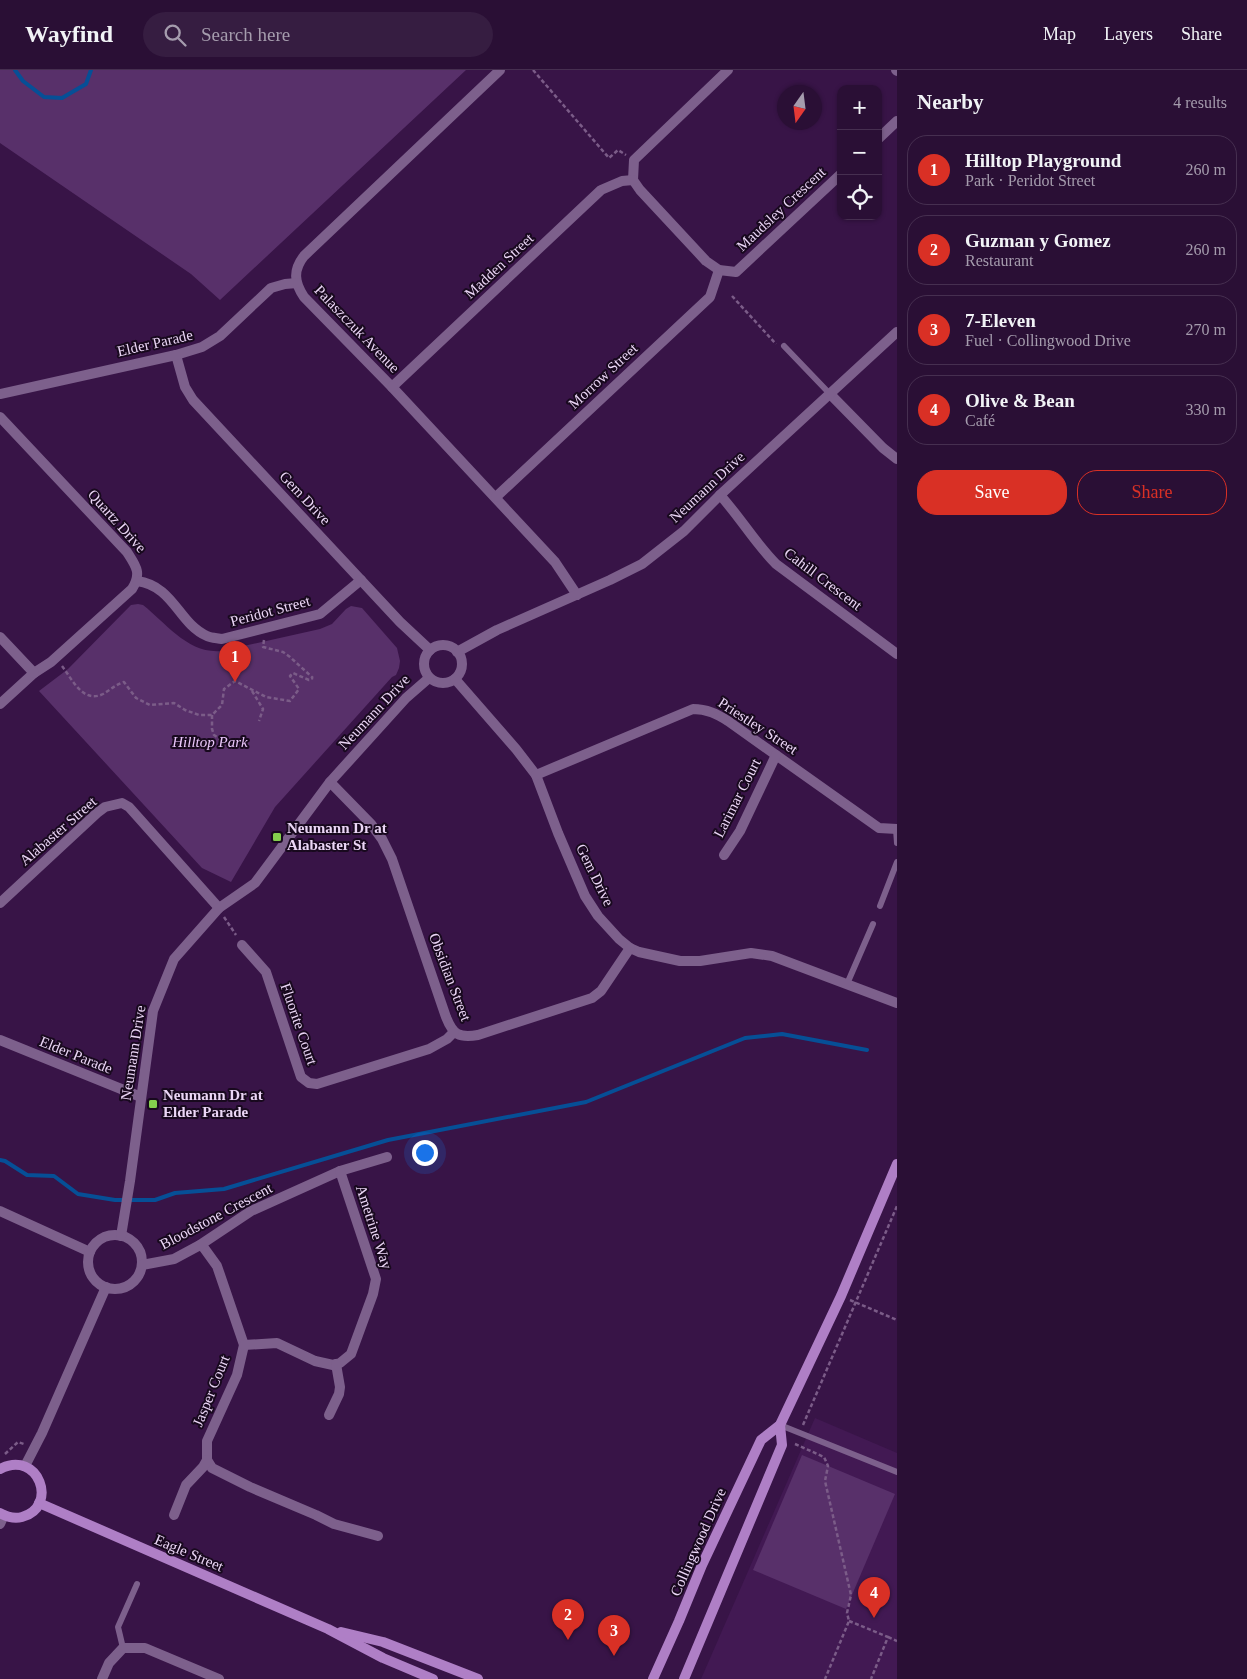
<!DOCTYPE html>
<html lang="en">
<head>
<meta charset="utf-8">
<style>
	body { margin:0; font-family:"Times New Roman",serif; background:#361d41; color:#f1f3f6 }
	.controls { position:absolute; right:15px; top:15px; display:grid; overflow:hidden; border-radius:10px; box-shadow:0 1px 4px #0004 }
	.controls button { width:45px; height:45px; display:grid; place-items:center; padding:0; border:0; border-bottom:1px solid #462f50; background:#2a0f35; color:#f1f3f6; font:25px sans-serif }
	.compass { position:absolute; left:777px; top:15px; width:45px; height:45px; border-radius:50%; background:#2a0f35; box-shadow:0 1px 4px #0004; rotate:194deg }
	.you { position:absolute; left:424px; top:1082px; width:18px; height:18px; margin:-12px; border:4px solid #fff; border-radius:50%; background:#1a73e8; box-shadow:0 0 0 8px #1a73e833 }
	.badge { display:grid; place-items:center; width:32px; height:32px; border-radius:50%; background:#d93025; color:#fff; font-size:16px; font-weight:700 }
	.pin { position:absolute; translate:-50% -41px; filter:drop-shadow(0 1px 2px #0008) }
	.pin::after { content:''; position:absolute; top:26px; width:18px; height:15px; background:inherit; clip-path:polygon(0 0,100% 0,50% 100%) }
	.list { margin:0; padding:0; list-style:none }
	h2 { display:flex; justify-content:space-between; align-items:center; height:65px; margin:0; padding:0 20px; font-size:21px }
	h2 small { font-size:16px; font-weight:400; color:#a59cad }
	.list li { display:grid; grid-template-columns:32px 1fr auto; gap:15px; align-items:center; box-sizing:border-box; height:70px; margin:0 10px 10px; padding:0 10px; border:1px solid #462f50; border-radius:20px }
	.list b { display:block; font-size:19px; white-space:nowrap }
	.list p { margin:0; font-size:16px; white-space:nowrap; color:#a59cad }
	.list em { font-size:16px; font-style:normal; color:#a59cad }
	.actions { display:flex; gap:10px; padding:15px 20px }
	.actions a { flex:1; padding:11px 0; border:1px solid #d93025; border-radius:20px; text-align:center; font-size:18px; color:#d93025 }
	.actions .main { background:#d93025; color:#fff }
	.icon { flex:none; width:28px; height:28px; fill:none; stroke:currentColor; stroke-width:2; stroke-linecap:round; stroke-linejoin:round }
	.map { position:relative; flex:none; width:897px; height:1609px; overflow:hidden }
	header { display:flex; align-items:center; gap:30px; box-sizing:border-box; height:70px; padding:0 25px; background:#2a0f35; border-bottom:1px solid #462f50 }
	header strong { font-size:24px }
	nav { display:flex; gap:28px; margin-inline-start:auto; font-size:18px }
	.search { width:350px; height:45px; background:#361d41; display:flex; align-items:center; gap:12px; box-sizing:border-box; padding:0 18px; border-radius:28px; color:#a59cad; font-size:19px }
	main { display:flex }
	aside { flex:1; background:#2a0f35 }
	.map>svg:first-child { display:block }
	.built { fill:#421953 }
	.green { fill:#58306a }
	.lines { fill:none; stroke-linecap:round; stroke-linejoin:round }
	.stream { stroke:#064f96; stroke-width:4 }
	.path { stroke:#7b5c88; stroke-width:2.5; stroke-dasharray:4 2.5; stroke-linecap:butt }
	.lane { stroke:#7d608c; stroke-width:6 }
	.street { stroke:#7d608c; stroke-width:10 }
	.secondary { stroke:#af7fc6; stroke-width:10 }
	.poi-dot { fill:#84cf4d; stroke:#18091e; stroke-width:2 }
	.labels { text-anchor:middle; stroke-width:4; stroke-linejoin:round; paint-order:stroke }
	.street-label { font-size:15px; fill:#ebd6f6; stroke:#18091e }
	.park-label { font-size:15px; font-style:italic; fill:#eac7fb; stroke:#18091e }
	.poi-label { font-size:15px; font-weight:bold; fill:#ebd6f6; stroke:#18091e; text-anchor:start }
</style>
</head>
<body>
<header>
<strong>Wayfind</strong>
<div class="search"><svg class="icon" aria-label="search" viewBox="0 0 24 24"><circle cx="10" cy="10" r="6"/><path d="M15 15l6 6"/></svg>Search here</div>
<nav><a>Map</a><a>Layers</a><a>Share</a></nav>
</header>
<main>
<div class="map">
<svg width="897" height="1609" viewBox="0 0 897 1609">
	<rect width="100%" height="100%" fill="#381447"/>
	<!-- built -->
	<polygon class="built" points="815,1348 897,1383 897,1609 701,1609"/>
	<!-- green -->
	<g class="green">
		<polygon points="0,0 466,0 220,230 191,204 0,73"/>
		<path d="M138,534l5,1c23,18 45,49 78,46l99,-22 12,-5 14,-15 5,-3 11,2 35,40 3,13 -1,7 -3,7 -4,2 -117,130 -44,75 -29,-14 -163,-177 29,-22 63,-64z"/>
		<polygon points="802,1385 895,1424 846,1539 753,1500"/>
	</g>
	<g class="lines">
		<!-- stream -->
		<g class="stream">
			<polyline points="15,0 23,11 44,27 62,28 86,14 91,0"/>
			<polyline points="0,1090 5,1091 27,1105 54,1106 78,1124 115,1130 155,1130 175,1123 224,1119 388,1070 586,1032 745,968 782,964 867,980"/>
		</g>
		<!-- path -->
		<g class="path">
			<polyline points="533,0 609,88 618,80 626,85"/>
			<polyline points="732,226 776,274"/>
			<polyline points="264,570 263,577 283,582 290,587 313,608"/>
			<path d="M62,596c10,13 21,38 41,28 7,-4 12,-9 21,-12l12,16 14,7 24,-2 11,7 14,5h13l10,-10 2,-16 11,-8 31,16 24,4 9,-12 -9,-13 3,-3 16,7 4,-2"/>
			<polyline points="252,621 263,639 259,651"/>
			<polyline points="212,645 212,659 214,665 220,669 226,669"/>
			<polyline points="224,847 236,865"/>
			<polyline points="850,1230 897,1250"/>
			<polyline points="803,1355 897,1136"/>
			<polyline points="795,1374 824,1387 828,1396 825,1411 851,1525 847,1543 849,1551 825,1609"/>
			<polyline points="5,1384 18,1372 24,1374"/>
			<polyline points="849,1551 888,1567 871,1609"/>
			<polyline points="888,1567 897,1571"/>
		</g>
		<!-- lane -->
		<g class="lane">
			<polyline points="784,276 830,324"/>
			<polyline points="896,759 897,773"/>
			<polyline points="880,836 897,792"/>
			<polyline points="847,914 873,854"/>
			<polyline points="780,1355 897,1402"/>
			<polyline points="123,1578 118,1557 137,1514"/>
		</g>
		<!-- street -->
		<g class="street">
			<path d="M500,0l-196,186c-11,14 -10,26 0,41l88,90 163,175 22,33"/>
			<polyline points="728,0 634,90 633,110 640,120 706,191 719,200 736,202 841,104"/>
			<polyline points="896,0 897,1"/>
			<polyline points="878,69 897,51"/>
			<polyline points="176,285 185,317 193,330 400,552 430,580"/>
			<polyline points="392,317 601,120 622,111 633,110"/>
			<polyline points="0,324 176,285 202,277 220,266 271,218 285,214 297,213"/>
			<polyline points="830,324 883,378 897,389"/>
			<path d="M0,347l127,135c9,14 15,21 5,37l-81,73 -17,11 -34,31"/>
			<path d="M720,425c20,22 35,48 56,69l121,90"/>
			<polyline points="496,427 710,227 719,200"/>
			<path d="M137,511c37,5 41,42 70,55 4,2 10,2 15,3l98,-25 41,-34"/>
			<polyline points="0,567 34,603"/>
			<circle cx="443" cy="594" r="19"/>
			<polyline points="457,582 497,560 610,510 642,494 684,461 720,425 897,262"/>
			<polyline points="455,609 516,679 536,705 558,763 585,826 598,846 619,869 630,878 639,882 680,891 700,891 751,883 772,886 897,933"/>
			<path d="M536,705l157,-66c14,0 24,5 35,12l151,107 18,1"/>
			<path d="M330,712l41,42 11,15 10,20 54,158c7,18 13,21 32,18l114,-37 9,-7 29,-43"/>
			<polyline points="724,785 740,761 776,685"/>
			<polyline points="0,833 97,743 105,737 122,733 129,737 219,838"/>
			<polyline points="242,875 266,902 301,1007 309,1013 317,1014 429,979 447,969 454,962"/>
			<polyline points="0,970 141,1027"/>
			<polyline points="0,1141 90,1182"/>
			<circle cx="115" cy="1192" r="27"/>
			<polyline points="121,1166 130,1111 153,941 174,889 219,838 255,813 330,712 406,628 429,608"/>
			<polyline points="200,1175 204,1178 217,1196 244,1275 237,1305 207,1371 207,1390 212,1398 250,1417 316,1445 334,1454 378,1466"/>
			<polyline points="142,1195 174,1189 200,1175 251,1141 340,1101 387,1087"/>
			<polyline points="244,1275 277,1273 315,1291 333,1295 340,1293 351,1284 373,1224 376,1209 340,1101"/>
			<polyline points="329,1345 339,1324 340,1317 336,1294"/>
			<polyline points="25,1396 42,1363 106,1217"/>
			<polyline points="174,1445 186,1415 203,1397 207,1390"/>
			<polyline points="0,1454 4,1445"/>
			<polyline points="102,1609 109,1593 123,1578 145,1578 219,1609"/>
		</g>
		<!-- secondary -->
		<g class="secondary">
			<path d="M0,1399c39,-20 59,38 22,48 -8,2 -15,0 -22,-4"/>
			<polyline points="39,1433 328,1559 383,1588 433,1609"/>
			<polyline points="341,1562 383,1572 478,1609"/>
			<polyline points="653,1609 679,1551 702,1495 761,1370 780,1355 841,1226 897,1094"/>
			<polyline points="684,1609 782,1375 780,1355"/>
		</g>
	</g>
	<!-- markers -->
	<g class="poi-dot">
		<rect x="272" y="762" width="10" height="10" rx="2.5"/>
		<rect x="148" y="1029" width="10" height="10" rx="2.5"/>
	</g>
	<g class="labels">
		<!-- street labels -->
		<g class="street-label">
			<text transform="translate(781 139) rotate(-43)" y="5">Maudsley Crescent</text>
			<text transform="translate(499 196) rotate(-43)" y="5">Madden Street</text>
			<text transform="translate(357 259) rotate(46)" y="5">Palaszczuk Avenue</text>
			<text transform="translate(155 273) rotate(-13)" y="5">Elder Parade</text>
			<text transform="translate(603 306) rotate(-43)" y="5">Morrow Street</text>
			<text transform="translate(707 417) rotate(-43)" y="5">Neumann Drive</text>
			<text transform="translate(305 428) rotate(47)" y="5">Gem Drive</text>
			<text transform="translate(117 451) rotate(48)" y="5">Quartz Drive</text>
			<text transform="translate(823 509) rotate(37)" y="5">Cahill Crescent</text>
			<text transform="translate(270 541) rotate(-15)" y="5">Peridot Street</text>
			<text transform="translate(374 642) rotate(-47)" y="5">Neumann Drive</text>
			<text transform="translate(758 656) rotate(33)" y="5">Priestley Street</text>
			<text transform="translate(737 728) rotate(-63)" y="5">Larimar Court</text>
			<text transform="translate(58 761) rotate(-41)" y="5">Alabaster Street</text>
			<text transform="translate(595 805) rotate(64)" y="5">Gem Drive</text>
			<text transform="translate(450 907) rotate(69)" y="5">Obsidian Street</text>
			<text transform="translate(299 954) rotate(71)" y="5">Fluorite Court</text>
			<text transform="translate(133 983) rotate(-81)" y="5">Neumann Drive</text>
			<text transform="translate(76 985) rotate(22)" y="5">Elder Parade</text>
			<text transform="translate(216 1146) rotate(-28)" y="5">Bloodstone Crescent</text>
			<text transform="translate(374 1157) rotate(72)" y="5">Ametrine Way</text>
			<text transform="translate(211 1321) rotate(-68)" y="5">Jasper Court</text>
			<text transform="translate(698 1472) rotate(-66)" y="5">Collingwood Drive</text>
			<text transform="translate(189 1483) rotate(23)" y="5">Eagle Street</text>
		</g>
		<!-- park labels -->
		<g class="park-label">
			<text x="210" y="677">Hilltop Park</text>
		</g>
		<!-- poi labels -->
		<g class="poi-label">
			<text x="287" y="763">Neumann Dr at<tspan x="287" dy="17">Alabaster St</tspan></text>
			<text x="163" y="1030">Neumann Dr at<tspan x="163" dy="17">Elder Parade</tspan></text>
		</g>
	</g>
</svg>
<div class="controls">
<button>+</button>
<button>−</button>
<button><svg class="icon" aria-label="locate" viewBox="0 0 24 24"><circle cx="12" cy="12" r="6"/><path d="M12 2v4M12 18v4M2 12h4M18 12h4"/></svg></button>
</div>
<svg class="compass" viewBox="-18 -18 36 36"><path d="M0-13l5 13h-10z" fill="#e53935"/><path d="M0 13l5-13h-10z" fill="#a59cad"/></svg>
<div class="you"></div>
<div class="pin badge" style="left:235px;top:612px">1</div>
<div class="pin badge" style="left:568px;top:1570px">2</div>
<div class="pin badge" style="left:614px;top:1586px">3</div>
<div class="pin badge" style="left:874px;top:1548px">4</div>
</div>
<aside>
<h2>Nearby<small>4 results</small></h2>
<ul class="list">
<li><span class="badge">1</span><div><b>Hilltop Playground</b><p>Park · Peridot Street</p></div><em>260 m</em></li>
<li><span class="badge">2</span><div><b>Guzman y Gomez</b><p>Restaurant</p></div><em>260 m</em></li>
<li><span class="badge">3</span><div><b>7-Eleven</b><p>Fuel · Collingwood Drive</p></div><em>270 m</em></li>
<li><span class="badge">4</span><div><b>Olive &amp; Bean</b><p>Café</p></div><em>330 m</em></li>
</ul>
<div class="actions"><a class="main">Save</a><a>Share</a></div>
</aside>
</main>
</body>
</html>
